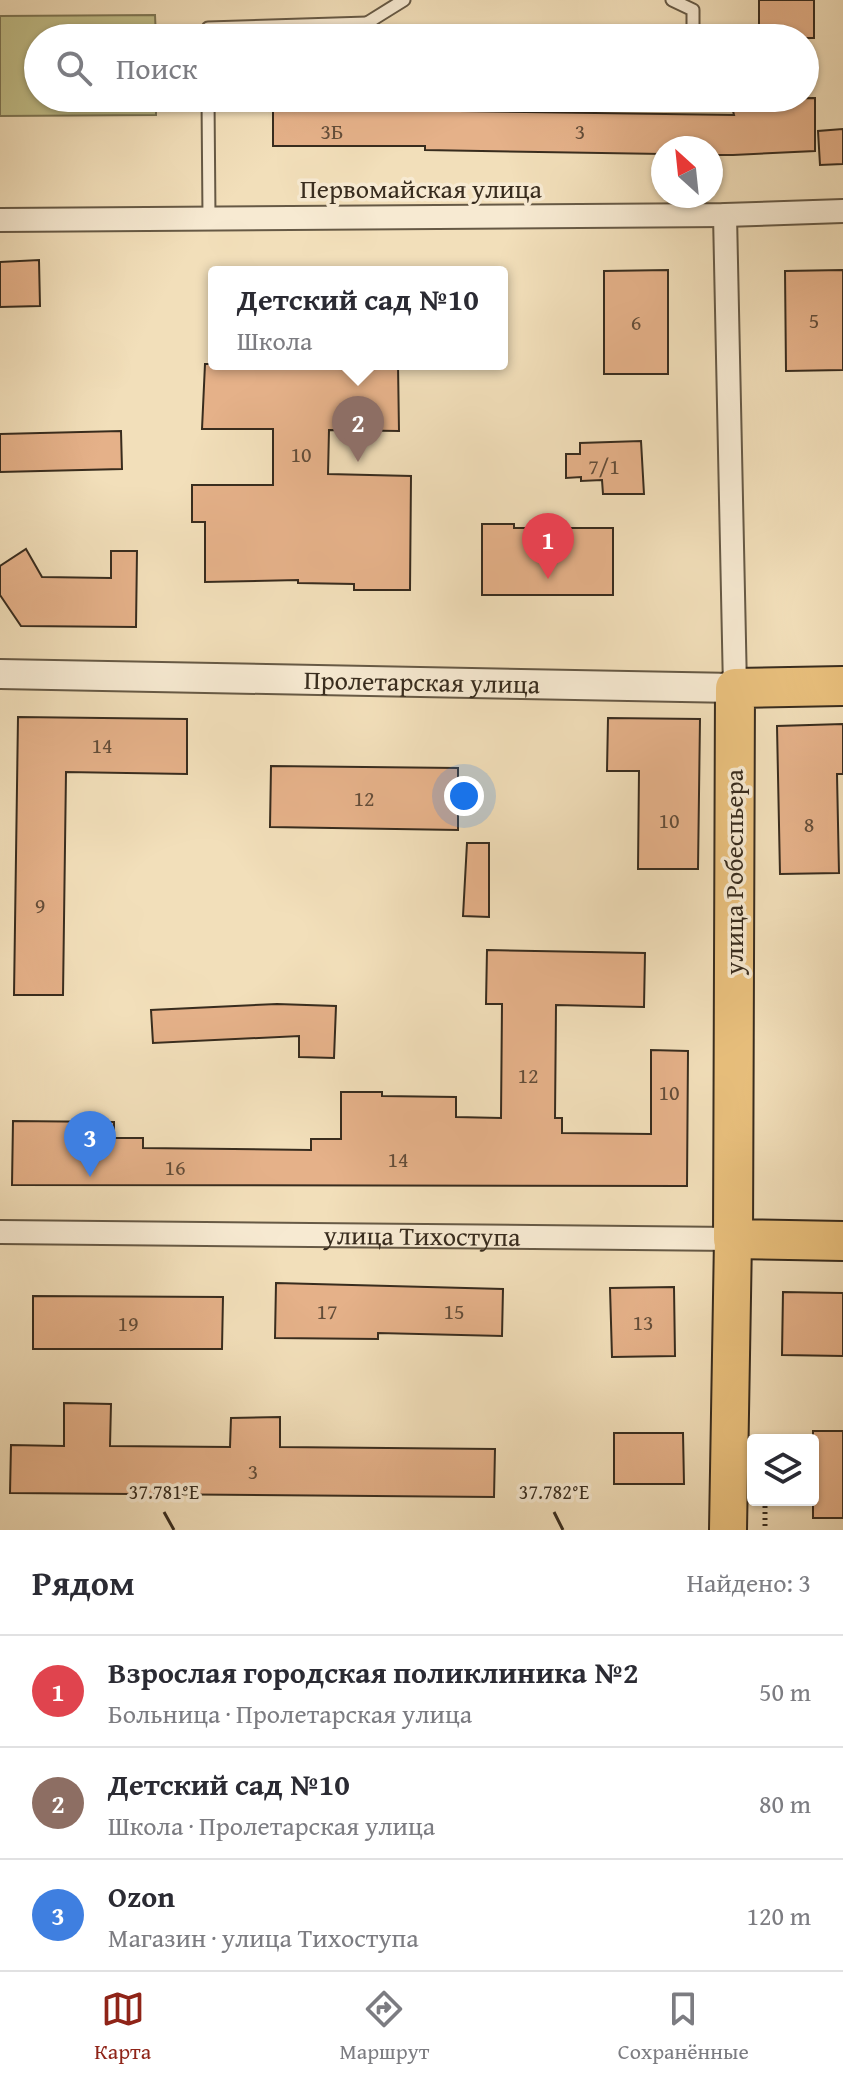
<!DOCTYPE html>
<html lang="ru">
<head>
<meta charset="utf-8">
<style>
	body { margin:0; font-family:"Gentium Book Plus",serif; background:#f7f7f7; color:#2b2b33 }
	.controls { position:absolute; right:24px; bottom:24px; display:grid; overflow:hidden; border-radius:8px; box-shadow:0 2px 6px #0004 }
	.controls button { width:72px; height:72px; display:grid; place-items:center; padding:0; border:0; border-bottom:2px solid #e1e1e2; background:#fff; color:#2b2b33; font:40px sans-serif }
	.compass { position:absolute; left:651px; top:136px; width:72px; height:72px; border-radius:50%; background:#fff; box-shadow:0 2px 6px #0004; rotate:333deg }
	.you { position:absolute; left:464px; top:796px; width:28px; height:28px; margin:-20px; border:6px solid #fff; border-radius:50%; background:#1a73e8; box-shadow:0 0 0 12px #1a73e833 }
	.badge { display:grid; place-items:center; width:52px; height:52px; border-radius:50%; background:#8f2418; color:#fff; font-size:26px; font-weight:700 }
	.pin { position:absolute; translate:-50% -66px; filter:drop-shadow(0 2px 4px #0008) }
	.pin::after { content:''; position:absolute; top:42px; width:28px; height:24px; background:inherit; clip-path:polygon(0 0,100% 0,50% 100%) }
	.popup { position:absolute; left:208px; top:266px; width:300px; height:104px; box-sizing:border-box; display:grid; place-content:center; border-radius:8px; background:#fff; filter:drop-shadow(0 2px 6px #0005); font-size:26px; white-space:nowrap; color:#7c7c81 }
	.popup b { font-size:30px; color:#2b2b33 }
	.popup::after { content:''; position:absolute; left:50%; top:100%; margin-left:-16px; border:16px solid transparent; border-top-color:#fff }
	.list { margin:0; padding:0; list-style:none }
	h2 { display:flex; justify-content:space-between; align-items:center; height:104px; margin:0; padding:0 32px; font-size:34px }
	h2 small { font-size:26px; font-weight:400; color:#7c7c81 }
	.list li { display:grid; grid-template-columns:52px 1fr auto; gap:24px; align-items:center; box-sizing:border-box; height:112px; padding:0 32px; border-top:2px solid #e1e1e2 }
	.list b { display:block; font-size:30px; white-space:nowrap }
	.list p { margin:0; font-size:26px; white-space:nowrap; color:#7c7c81 }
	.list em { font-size:26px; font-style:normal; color:#7c7c81 }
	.icon { flex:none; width:44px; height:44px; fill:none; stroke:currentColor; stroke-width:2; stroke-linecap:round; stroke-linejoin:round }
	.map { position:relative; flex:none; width:843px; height:1530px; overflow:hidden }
	.search { position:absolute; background:#fff; box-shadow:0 2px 6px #0004; left:24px; right:24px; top:24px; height:88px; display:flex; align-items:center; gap:20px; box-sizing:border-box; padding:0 28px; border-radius:44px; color:#7c7c81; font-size:30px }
	.sheet { height:440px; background:#fff }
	nav { display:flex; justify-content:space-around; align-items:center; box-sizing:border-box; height:112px; border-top:2px solid #e1e1e2; background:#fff; font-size:22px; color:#7c7c81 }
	nav a { display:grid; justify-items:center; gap:4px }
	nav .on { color:#8f2418 }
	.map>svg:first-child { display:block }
	.green { fill:#c2c08a; stroke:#7d7654; stroke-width:2 }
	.building { fill:#e5b189; stroke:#382c1e; stroke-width:2 }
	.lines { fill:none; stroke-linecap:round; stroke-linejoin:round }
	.service-casing { stroke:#665945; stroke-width:15 }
	.minor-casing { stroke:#665945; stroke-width:26 }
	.tertiary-casing { stroke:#665945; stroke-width:32 }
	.primary-casing { stroke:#382c1e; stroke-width:40 }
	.trunk-casing { stroke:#382c1e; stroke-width:42 }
	.path { stroke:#382c1e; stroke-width:5; stroke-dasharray:2 4; stroke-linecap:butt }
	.service { stroke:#f7ead2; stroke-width:11 }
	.minor { stroke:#f7ead2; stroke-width:22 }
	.tertiary { stroke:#f7ead2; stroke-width:28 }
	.primary { stroke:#e9c07d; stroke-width:36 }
	.trunk { stroke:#e9c07d; stroke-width:38 }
	.ticks { fill:none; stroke:#382c1e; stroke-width:3 }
	.labels { text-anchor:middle; stroke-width:7; stroke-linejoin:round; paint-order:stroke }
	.number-label { font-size:22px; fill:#634d39 }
	.street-label { font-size:26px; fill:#382c1e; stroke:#f7ead2 }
	.ticks-label { font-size:20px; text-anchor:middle; fill:#382c1e; stroke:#f7ead2; stroke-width:7; stroke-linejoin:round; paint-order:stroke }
</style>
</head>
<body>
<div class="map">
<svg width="843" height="1530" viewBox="0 0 843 1530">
	<rect width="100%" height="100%" fill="#f2dfba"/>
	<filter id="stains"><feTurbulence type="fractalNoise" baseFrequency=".0025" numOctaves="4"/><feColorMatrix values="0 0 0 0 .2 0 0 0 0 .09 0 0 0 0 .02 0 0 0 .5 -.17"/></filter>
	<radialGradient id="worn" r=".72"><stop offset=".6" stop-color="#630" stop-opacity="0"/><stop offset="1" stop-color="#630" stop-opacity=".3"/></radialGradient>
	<!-- green -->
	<polygon class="green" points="155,15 156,38 38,38 38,98 156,98 156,115 0,116 0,16"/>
	<!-- building -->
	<g class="building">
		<rect x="759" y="0" width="55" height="38"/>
		<polygon points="273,98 392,98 392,110 734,115 730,99 815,98 815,151 733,155 711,155 711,148 663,148 663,154 425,150 425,146 273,146"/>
		<polygon points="843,129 843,164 820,165 818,131"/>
		<polygon points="39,260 40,306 0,307 0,262"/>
		<polygon points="668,270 668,374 604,374 604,271"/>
		<polygon points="843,270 843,370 786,371 785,271"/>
		<polygon points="205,364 398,364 399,431 329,430 328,474 411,476 410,590 354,590 354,584 298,583 298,580 205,582 205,522 192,522 192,485 273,485 273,429 202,429"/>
		<polygon points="121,431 122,469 0,472 0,434"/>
		<polygon points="641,441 644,494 603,494 602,480 581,481 581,477 566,478 566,454 580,454 580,443"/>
		<polygon points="482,524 514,524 514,528 613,528 613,595 482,595"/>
		<polygon points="26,549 42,577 111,578 111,551 137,551 136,627 21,626 0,595 0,566"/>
		<polygon points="18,717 187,719 187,774 66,772 63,995 14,995"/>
		<polygon points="608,718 700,719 698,869 638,869 639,771 607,771"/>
		<polygon points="843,724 843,774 837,774 839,873 780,874 777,726"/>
		<polygon points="271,766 458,768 458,830 270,827"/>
		<polygon points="467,843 489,843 489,917 463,916"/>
		<polygon points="487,950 645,953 644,1007 556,1005 555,1118 562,1118 562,1133 651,1134 651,1050 688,1051 687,1186 12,1185 13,1121 114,1122 114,1138 143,1138 143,1148 311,1150 311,1139 341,1139 341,1092 382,1092 382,1096 456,1097 456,1117 501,1118 502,1004 486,1004"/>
		<polygon points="277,1004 336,1006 334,1058 299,1057 299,1036 153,1043 151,1010"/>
		<polygon points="276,1283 503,1289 502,1336 378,1333 378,1339 275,1338"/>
		<polygon points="674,1287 675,1356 612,1357 610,1288"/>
		<polygon points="783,1292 843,1293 843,1356 782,1355"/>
		<polygon points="33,1296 223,1297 222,1349 33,1349"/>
		<polygon points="64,1403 111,1404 110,1446 230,1447 231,1418 280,1417 280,1447 495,1449 494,1497 10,1493 11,1445 64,1446"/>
		<rect x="813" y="1431" width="30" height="87"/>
		<polygon points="614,1433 683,1433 684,1484 614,1484"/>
	</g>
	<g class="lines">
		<defs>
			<g id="service">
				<polyline points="672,0 693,10 693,38"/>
				<polyline points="367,23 404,0"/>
				<polyline points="208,38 208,28 367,23 385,38"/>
				<polyline points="208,98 209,218"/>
			</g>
			<g id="minor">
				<polyline points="725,215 735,688"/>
				<polyline points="0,220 725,215 843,211"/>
				<path id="s1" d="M0,1232l733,7"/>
			</g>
			<g id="tertiary">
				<path id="s2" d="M0,674l735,14"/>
			</g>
			<polyline id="primary" points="728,1530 733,1239"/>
			<polyline id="trunk" points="843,686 735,688 733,1239 843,1241"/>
		</defs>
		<!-- service casing -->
		<use href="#service" class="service-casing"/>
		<!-- minor casing -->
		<use href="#minor" class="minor-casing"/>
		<!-- tertiary casing -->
		<use href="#tertiary" class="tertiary-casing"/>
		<!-- primary casing -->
		<use href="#primary" class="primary-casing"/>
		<!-- trunk casing -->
		<use href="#trunk" class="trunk-casing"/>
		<!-- path -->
		<polyline class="path" points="765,1500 765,1530"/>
		<!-- service -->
		<use href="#service" class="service"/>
		<!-- minor -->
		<use href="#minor" class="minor"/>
		<!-- tertiary -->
		<use href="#tertiary" class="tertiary"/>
		<!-- primary -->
		<use href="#primary" class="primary"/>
		<!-- trunk -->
		<use href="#trunk" class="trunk"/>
	</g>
	<!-- ticks -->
	<path class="ticks" d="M164,1512l10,18M554,1512l9,18"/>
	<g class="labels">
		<!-- number labels -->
		<g class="number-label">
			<text x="332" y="139">3Б</text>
			<text x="580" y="139">3</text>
			<text x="814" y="328">5</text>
			<text x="636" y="330">6</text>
			<text x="301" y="462">10</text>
			<text x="604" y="474">7/1</text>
			<text x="102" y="753">14</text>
			<text x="364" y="806">12</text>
			<text x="669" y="828">10</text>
			<text x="809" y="832">8</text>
			<text x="40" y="913">9</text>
			<text x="528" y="1083">12</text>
			<text x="669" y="1100">10</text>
			<text x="398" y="1167">14</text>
			<text x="175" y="1175">16</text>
			<text x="327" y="1319">17</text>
			<text x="454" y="1319">15</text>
			<text x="643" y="1330">13</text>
			<text x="128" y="1331">19</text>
			<text x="253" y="1479">3</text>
		</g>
		<!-- street labels -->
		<g class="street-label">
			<text x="421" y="198">Первомайская улица</text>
			<text dy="9" stroke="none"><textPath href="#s2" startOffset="422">Пролетарская улица</textPath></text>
			<text transform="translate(734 872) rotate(-90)" y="9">улица Робеспьера</text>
			<text dy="9" stroke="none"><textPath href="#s1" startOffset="422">улица Тихоступа</textPath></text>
		</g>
	</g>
	<g class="ticks-label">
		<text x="164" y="1499">37.781°E</text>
		<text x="554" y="1499">37.782°E</text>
	</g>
	<rect width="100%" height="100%" filter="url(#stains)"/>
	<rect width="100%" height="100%" fill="url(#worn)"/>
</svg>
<div class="controls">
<button><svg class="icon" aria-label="layers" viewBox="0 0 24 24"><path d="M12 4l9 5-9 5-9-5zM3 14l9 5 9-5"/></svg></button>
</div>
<svg class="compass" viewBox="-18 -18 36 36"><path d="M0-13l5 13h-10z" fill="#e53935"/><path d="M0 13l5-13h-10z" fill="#7c7c81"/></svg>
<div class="you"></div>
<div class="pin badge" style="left:548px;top:579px;background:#e0444e">1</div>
<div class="pin badge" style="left:358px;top:462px;background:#8d6e63">2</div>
<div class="popup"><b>Детский сад №10</b>Школа</div>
<div class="pin badge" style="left:90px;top:1177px;background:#3f7fe0">3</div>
<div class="search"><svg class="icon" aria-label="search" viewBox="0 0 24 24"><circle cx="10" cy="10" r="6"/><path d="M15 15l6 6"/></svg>Поиск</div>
</div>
<section class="sheet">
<h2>Рядом<small>Найдено: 3</small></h2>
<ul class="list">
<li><span class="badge" style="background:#e0444e">1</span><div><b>Взрослая городская поликлиника №2</b><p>Больница · Пролетарская улица</p></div><em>50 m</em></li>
<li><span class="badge" style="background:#8d6e63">2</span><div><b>Детский сад №10</b><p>Школа · Пролетарская улица</p></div><em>80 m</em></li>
<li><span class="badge" style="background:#3f7fe0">3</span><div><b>Ozon</b><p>Магазин · улица Тихоступа</p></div><em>120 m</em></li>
</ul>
</section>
<nav>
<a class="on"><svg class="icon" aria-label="map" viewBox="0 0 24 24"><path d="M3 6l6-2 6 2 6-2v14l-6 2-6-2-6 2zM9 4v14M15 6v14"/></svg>Карта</a>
<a><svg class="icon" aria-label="directions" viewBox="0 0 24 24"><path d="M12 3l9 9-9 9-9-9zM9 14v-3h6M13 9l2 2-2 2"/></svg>Маршрут</a>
<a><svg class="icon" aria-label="saved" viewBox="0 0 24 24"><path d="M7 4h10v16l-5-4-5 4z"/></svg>Сохранённые</a>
</nav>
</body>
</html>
